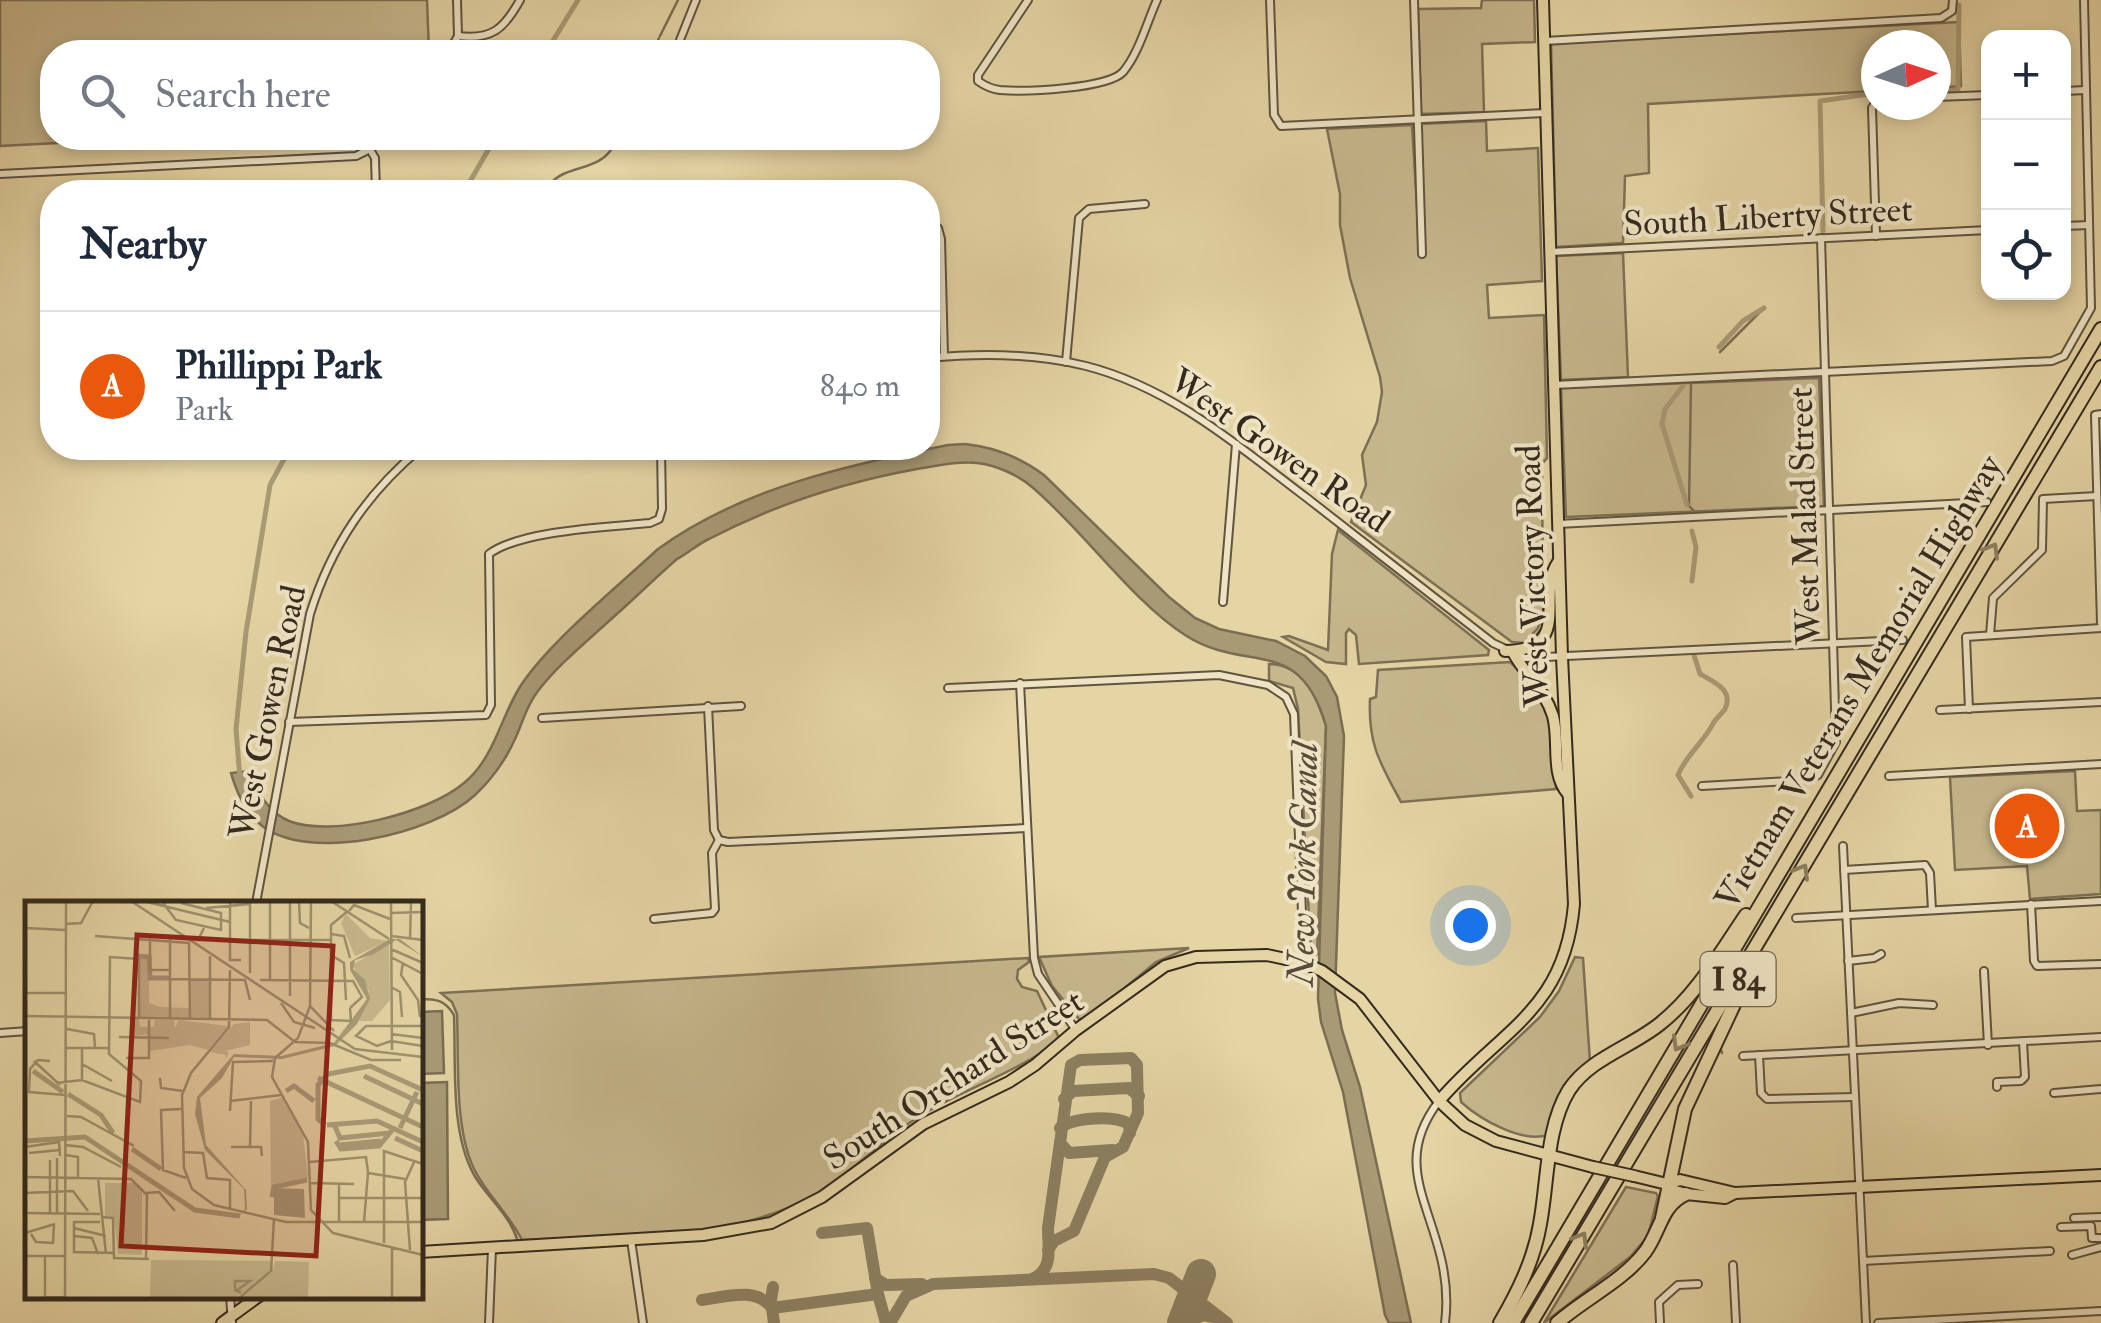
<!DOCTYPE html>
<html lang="en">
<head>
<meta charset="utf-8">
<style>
	body { margin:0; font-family:"IM FELL Double Pica",serif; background:#f2f2f3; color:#1f2937 }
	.controls { position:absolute; right:30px; top:30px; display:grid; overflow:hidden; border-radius:20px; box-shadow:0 5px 15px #0003 }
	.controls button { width:90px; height:90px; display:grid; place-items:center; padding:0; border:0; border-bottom:2px solid #e0e1e3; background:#fff; color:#1f2937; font:50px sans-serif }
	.compass { position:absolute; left:1861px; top:30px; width:90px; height:90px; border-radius:50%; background:#fff; box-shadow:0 5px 15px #0003; rotate:87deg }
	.you { position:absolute; left:1470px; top:925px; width:35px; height:35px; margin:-25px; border:8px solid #fff; border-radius:50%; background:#1a73e8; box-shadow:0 0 0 15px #1a73e833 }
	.badge { display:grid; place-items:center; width:65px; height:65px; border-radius:50%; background:#ea580c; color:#fff; font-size:32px; font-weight:700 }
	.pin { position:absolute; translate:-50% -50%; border:5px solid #fff; box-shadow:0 2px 10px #0006 }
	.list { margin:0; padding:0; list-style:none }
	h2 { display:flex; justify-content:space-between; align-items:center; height:130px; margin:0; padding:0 40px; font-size:42px }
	h2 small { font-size:32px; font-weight:400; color:#747a83 }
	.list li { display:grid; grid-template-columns:65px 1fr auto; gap:30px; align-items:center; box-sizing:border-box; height:150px; padding:0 40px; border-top:2px solid #e0e1e3 }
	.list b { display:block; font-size:38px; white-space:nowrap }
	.list p { margin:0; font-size:32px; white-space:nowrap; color:#747a83 }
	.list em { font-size:32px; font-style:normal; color:#747a83 }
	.icon { flex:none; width:55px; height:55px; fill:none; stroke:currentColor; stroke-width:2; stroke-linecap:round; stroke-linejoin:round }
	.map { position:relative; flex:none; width:2101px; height:1323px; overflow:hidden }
	.search { position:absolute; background:#fff; box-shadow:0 5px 15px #0003; left:40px; top:40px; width:900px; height:110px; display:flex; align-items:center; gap:25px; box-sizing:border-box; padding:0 35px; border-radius:40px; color:#747a83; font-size:38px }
	.panel { position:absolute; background:#fff; box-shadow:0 5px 15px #0003; left:40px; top:180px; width:900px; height:280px; border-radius:40px }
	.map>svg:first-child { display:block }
	.green { fill:#c7b78d; stroke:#7e7055; stroke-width:2.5 }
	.water { fill:#a99a76; stroke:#7a6d52; stroke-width:2.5 }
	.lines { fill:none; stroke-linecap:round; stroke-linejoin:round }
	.stream { stroke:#7a6d52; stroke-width:2.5 }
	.canal { stroke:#a99a76; stroke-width:5 }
	.taxiway { stroke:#8c7f60; stroke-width:12 }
	.runway { stroke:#8c7f60; stroke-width:30 }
	.minor-casing { stroke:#60543f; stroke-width:10 }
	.major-casing { stroke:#342a1d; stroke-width:14 }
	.highway-casing { stroke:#342a1d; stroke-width:16 }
	.minor { stroke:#eee3c4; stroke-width:6 }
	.major { stroke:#e5d4a4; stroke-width:10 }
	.highway { stroke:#e5d4a4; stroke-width:12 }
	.major-bridge-casing { stroke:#342a1d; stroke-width:14; stroke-linecap:butt }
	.major-bridge { stroke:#e5d4a4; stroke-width:10 }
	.oneway { stroke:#8c7f60 }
	.labels { text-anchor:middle; stroke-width:8; stroke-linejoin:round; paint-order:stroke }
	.shield { fill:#eee3c4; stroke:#6c624f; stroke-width:2.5 }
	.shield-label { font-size:32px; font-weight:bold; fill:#342a1d }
	.street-label { font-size:35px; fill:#342a1d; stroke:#eee3c4 }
	.water-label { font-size:38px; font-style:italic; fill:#574c38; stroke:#eee3c4 }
	.inset-river { fill:none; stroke:#a99a76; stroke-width:5 }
	.inset-road { fill:none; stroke:#9e906e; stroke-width:2.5 }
	.view { fill:#8f2418; fill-opacity:0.15; stroke:#8f2418; stroke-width:5 }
	.inset-edge { fill:none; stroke:#342a1d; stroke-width:5 }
</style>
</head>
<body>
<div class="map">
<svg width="2101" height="1323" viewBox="0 0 2101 1323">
	<rect width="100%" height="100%" fill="#e5d4a4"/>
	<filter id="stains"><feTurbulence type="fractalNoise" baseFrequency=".002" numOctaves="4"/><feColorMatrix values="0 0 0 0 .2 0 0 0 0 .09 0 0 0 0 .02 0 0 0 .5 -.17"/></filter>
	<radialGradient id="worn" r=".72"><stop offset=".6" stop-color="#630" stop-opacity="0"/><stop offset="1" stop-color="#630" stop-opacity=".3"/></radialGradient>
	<!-- green -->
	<g class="green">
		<polygon points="0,0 427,0 429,52 52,52 52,138 153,138 0,146"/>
		<polygon points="1482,0 1534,0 1535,42 1482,44 1484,112 1421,114 1418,9 1481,8"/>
		<polygon points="1959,22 1961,86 1936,88 1936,45 1876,45 1876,91 1648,104 1649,173 1625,176 1623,243 1556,247 1551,43"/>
		<polygon points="1486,121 1487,151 1538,148 1542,281 1487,285 1489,318 1544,315 1547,458 1542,464 1543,615 1538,628 1524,643 1512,642 1351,522 1366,485 1362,455 1377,422 1382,392 1380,377 1350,278 1340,225 1340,194 1327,129 1412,125 1420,256 1424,256 1419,124"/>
		<polygon points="1623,253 1628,377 1561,380 1556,256"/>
		<polygon points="1819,378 1824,506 1566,517 1561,388"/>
		<polygon points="1338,530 1489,650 1488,655 1359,664 1356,635 1349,629 1346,633 1346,664 1326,662 1283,637 1289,636 1328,650 1332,554"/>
		<path d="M1510,662c49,44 43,66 46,127l-155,13c-21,-39 -33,-57 -31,-103l6,-2 2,-27z"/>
		<path d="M1269,664c35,1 48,32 57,62l-9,228 -4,4 -4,-1c-2,-16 9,-25 0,-40l-11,-208 -5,-21 -24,-7z"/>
		<polygon points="2075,771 2077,811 2101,810 2101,894 2030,899 2027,866 1955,870 1950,777"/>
		<polygon points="1189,948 1156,962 1087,1019 1079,1019 1052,986 1039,957"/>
		<path d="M1575,957l8,1 7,104 -42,73c-25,8 -66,-14 -87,-33l-1,-9 80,-76 19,-26z"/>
		<path d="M1028,958l1,4 -11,8 -1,9 5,8 15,4 23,49c-40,30 -85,45 -128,69 -43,23 -76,62 -118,86 -84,48 -196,40 -292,45 -13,-26 -35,-45 -48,-71 -20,-42 -15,-108 -17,-155l-5,-12 -11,-9z"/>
		<polygon points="1626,1187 1656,1193 1658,1196 1648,1236 1630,1257 1544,1323"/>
	</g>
	<!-- water -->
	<g class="water">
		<path d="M965,444c30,3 55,13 79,31l125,122 26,21 24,11 57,12 29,15 21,20 11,21 7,39 -9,257 7,37 18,57 51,236h-22l-4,-8 -42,-223 -22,-70 -3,-23 8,-273c-27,-93 -79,-51 -141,-91 -54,-35 -102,-105 -153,-148 -14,-12 -36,-22 -55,-24 -20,-2 -40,3 -60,6 -72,13 -143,36 -208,70 -11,5 -21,14 -32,20 -23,20 -45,42 -68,62 -24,22 -51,44 -71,70 -12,15 -15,31 -23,48 -9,20 -24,41 -40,56 -43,40 -168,68 -214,30 -15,-13 -25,-34 -30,-52l18,-2c8,22 21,42 40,50 43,17 140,-8 175,-38 33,-27 37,-72 62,-105 32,-43 91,-91 132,-129 84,-61 190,-84 290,-104z"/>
		<polygon points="442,1011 444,1073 420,1074 420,1012"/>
		<polygon points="447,1082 448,1219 420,1220 420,1083"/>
	</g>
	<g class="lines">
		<!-- stream -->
		<g class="stream">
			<polyline points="660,36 678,0"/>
			<polyline points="652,52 659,38"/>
			<path d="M545,192c11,-25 40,-20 58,-34 7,-5 12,-14 17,-20"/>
			<polyline points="1720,352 1764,308"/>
			<polyline points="1691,385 1689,506 1694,511"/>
			<polyline points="1533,639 1541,629"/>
			<path d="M420,999c17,0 25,1 34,16 2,49 -4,117 20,160 13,22 35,39 43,64"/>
			<polyline points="1721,1050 1722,1053"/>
		</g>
		<!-- canal -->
		<g class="canal">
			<polyline points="546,52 578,0"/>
			<polyline points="1936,91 1958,90 1959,5"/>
			<polyline points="464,192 495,138"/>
			<polyline points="1823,231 1820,101 1876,93"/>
			<polyline points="1719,347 1743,321 1764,308"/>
			<polyline points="1683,386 1665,409 1662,424 1687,505"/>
			<polyline points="1692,581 1696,547 1692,531"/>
			<polyline points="240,779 236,729 246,632 270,485 290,448"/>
			<path d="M1691,796l-13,-21c8,-20 26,-33 36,-53 3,-5 8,-8 11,-13 9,-19 -11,-27 -25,-35l-6,-19"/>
		</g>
		<!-- taxiway -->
		<g class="taxiway">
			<polyline points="1064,1099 1073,1091 1129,1088 1139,1096"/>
			<path d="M1060,1128c13,-11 55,-13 69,-4l1,9"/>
			<polyline points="1060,1143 1069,1153 1112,1150"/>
			<polyline points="822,1233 867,1228 878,1294"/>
			<polyline points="875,1278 886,1285 922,1284"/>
			<path d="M1032,1279c22,-9 16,-31 16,-51l23,-163 9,-5 51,-2 6,7 1,48 -15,34 -18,10 -31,74 -20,10 -6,9"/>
			<polyline points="773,1287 771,1300 774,1323"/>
			<path d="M702,1300c23,-3 54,-14 70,8l106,-14 8,29"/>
			<polyline points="890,1323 906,1296 933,1284 1154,1274 1169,1278 1227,1323"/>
			<polyline points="1186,1323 1203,1315 1219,1318"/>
		</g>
		<!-- runway -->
		<polyline class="runway" points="1182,1323 1201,1274"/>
		<defs>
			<g id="minor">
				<path d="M1028,0l-50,75v6c7,5 13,8 22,9 24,2 107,-1 123,-18 16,-19 24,-50 34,-72"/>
				<polyline points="1270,0 1274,115 1281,126 1545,113"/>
				<polyline points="1414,0 1422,254"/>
				<path d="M458,36c34,4 46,-7 62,-36"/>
				<polyline points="1545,41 1941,18 1952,11 1953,0"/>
				<polyline points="449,52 458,36 457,0"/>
				<polyline points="681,52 680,40 696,0"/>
				<polyline points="2064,91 2086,90"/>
				<polyline points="1936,97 1988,95"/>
				<polyline points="1876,101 1872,108 1876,236"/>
				<polyline points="369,148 375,158 376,192"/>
				<polyline points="0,174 356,156 366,151 378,138"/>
				<polyline points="928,222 938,228 941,239 944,356"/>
				<polyline points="2064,226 2089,225"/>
				<polyline points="1550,252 1988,230"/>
				<path d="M928,358c53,-5 106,-5 158,8 86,22 152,80 221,132 62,48 124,97 186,145l32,15 378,-18"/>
				<polyline points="1066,362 1079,218 1089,209 1145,204"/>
				<polyline points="1554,385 2052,361 2064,356 2091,308 2084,0"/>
				<polyline points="2101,414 2095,415 2101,623"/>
				<polyline points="1558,524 1987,502"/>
				<polyline points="1223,602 1236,444"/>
				<polyline points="1990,635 1993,598 2042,550 2043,499 2097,496"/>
				<polyline points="1020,683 1034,958 1038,974 1075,1029"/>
				<polyline points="948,688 1219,675 1268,685 1286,697 1294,714 1304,963"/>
				<polyline points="708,706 714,830 719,840"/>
				<polyline points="1969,709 1966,637 2101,628"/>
				<polyline points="1940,710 2101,702"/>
				<polyline points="542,718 741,706"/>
				<path d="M289,722l197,-7 5,-10 -2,-151c32,-24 120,-27 161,-31l9,-4 3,-10 -1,-61"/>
				<polyline points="1889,776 2101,764"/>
				<polyline points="1702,786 1808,780 1818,775 1836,742 1821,238"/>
				<polyline points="719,840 728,842 1027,828"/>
				<polyline points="1843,846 1866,1323"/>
				<polyline points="1844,870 1925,865 1930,873 1932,910"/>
				<path d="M256,903l54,-289c21,-68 57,-121 111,-166"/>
				<polyline points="2031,904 2034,961 2037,966 2101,964"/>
				<polyline points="1796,918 2101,901"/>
				<polyline points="654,919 712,913 715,909 712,853 719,840"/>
				<polyline points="1848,961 1874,958 1881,954"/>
				<polyline points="1984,971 1988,1045"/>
				<polyline points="1851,1013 1899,1003 1933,1005"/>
				<polyline points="0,1033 28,1031"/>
				<polyline points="1759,1055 1761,1093 1767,1099 1855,1097"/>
				<polyline points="1743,1056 2101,1037"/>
				<polyline points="1997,1087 1997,1082 2021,1081 2025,1077 2023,1042"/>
				<polyline points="2054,1093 2101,1089"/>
				<path d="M1439,1101c-43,56 -14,94 1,153 6,23 8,45 5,69"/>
				<polyline points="2074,1218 2101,1217"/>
				<polyline points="2061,1227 2091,1226 2092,1238 2101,1238"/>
				<polyline points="631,1240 643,1323"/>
				<polyline points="2072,1255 2101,1247"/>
				<polyline points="1863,1261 2050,1251"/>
				<polyline points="1733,1265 1736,1323"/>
				<polyline points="230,1296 232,1323"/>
				<polyline points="489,1323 492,1248"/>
				<polyline points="1660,1323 1659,1302 1678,1285 1698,1284"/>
				<polyline points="1878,1323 2101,1311"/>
			</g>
			<g id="major">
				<path d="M1505,651c70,-1 30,-56 53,-89"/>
				<path d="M1514,654c12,22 31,36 39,62 7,25 -3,58 15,78"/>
				<path d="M1439,1101c62,-72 126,-90 135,-197l-12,-247 -19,-657"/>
				<polyline points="1634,1176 1667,1184 1672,1190 1686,1194 1725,1198 1735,1193 2101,1175"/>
				<polyline points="1667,1184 1680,1180 1735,1193"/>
				<polyline points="420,1252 703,1235 771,1223 822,1197 923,1124 1009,1082 1035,1065 1076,1030 1165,966 1196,957 1267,955 1304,963 1322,971 1360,999 1439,1101 1465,1125 1496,1141 1593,1167"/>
				<polyline points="222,1323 259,1296"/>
			</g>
			<g id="highway">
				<polyline points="1662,1218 1685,1109 1745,981"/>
				<path d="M1500,1323c18,-31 34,-63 40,-99 8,-42 6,-97 29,-134 21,-32 63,-43 92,-67 36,-29 59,-70 85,-108"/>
				<polyline points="1513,1323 2101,329"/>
				<polyline points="1531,1323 2101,367"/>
				<path d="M1557,1323c27,-24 66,-42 88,-71 15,-20 16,-47 41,-58"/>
			</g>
		</defs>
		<!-- minor casing -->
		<use href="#minor" class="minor-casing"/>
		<!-- major casing -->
		<use href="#major" class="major-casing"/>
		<!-- highway casing -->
		<use href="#highway" class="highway-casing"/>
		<!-- minor -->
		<use href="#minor" class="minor"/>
		<!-- major -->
		<use href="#major" class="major"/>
		<!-- highway -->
		<use href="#highway" class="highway"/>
		<defs>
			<polyline id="major-bridge" points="1593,1167 1634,1176"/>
		</defs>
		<!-- major-bridge casing -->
		<use href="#major-bridge" class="major-bridge-casing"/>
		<!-- major-bridge -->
		<use href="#major-bridge" class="major-bridge"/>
	</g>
	<!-- one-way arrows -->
	<defs><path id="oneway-chevron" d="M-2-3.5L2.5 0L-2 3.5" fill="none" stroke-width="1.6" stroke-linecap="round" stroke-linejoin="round" transform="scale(2.5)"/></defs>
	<g class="oneway">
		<use href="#oneway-chevron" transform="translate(1992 550) rotate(-59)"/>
		<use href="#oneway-chevron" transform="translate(1802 871) rotate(-59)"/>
		<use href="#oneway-chevron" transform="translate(1679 1044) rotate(120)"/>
		<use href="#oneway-chevron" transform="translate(1581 1239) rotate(-59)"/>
	</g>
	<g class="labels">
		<!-- shield labels -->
		<rect class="shield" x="1700.5" y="952" width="75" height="54" rx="8"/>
		<g class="shield-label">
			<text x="1738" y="990">I 84</text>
		</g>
		<!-- street labels -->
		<g class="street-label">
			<text transform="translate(1768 216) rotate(-3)" y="12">South Liberty Street</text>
			<text transform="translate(1280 450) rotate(35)" y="12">West Gowen Road</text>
			<text transform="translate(1804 516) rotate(-92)" y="12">West Malad Street</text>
			<text transform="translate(1532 576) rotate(-92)" y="12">West Victory Road</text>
			<text transform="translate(1858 682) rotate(-59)" y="12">Vietnam Veterans Memorial Highway</text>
			<text transform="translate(267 712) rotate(-78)" y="12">West Gowen Road</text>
			<text transform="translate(953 1079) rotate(-33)" y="12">South Orchard Street</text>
		</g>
		<!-- water labels -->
		<g class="water-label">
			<text transform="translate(1302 864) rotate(-89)" y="13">New York Canal</text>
		</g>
	</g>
	<!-- overview -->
	<g transform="translate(25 901)">
		<rect width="398" height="398" fill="#e5d4a4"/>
		<path d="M321,13l24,24 18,3 -33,15 -14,-33zM364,43l1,56 -18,21h-13l10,-30 -17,-26zM114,56h10v46l11,4 30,1 1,-28h19l-1,38 -70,-1zM104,118h10l1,8h14l1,-7h19l1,8 4,-8 49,6 -20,24 -19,-5 -39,6v-17l-17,2zM225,121v23l-25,6 4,1 -4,9 1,-6 -16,-3 24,-28zM258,196l20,37 5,44 -37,10 -1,-87zM80,282h29l8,8v64l-24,-1 -4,-37 -9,-1zM126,359l121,1 1,9 2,-9 34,1 -1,36h-68l24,-20 -29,20h-85z" fill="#c7b78d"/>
		<path d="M365,38h10l22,17 -26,-16 -22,14 -19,6 -2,9 12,11 5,19 -13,25 -22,22 -53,13 -48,-2 -12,21 -22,20 6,47 40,45 1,19 -10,9 8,-9 -1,-20 -39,-39 -10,-36 2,-17 37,-43 47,2 53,-13 33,-44 -17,-29v-8zM249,287l30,1 1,29 -31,-3z" fill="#a99a76"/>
		<path class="inset-river" d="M112,55l12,1 1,21h19M8,170l30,21M339,175l59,28M293,177l105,49M261,190l8,-5 20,15M43,193l33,21 12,18M309,223l6,14 50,-5M300,224l-7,-6v-34l10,-11 42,-8 53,24M302,224l50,-4 46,21M375,227l17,-36M370,237l28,13M0,240l60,-4 110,73 45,6M311,240l5,8 38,-3 14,-17M314,244l42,-4M107,248l29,20M247,296l2,-10 33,-7"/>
		<path class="inset-road" d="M106,0l224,148 68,8M205,0v59h11M225,0v72M265,0v95M274,0l1,22 9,5M286,0l-1,105 -12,32 -23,20 -3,19 36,65 3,68 22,23 90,22M306,0l58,38M366,0l1,149M122,1l83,20M138,2l13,17 45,10v-17l-40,-10M181,7l44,-4M323,10l-17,14v95l20,1 -1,-13M324,10l5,-6 36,14M366,12l32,-1M40,23l16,-1 12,-22M0,27l40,2M179,27l-6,12h133M306,33l13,2 6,22M70,35l94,7 1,75M366,35l32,4M125,37v32h20M385,39l1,-39M366,48l32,14M306,54l13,8 2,37M366,56l32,17M378,61l-2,13 17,25 2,17M205,69l-1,57 -38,46 -9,22 2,73 8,21 22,16 72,17h137M145,78l75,1 5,20M235,79l93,1 9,16 -12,11M245,79v-79M366,86l9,5 2,25M0,92h41M256,102l13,19 21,6M285,105l24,25M0,115l242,4 28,22M145,117v-79M185,119v-64M398,125h-57l-10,10 21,10 14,-5 32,5M42,128l27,5 1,14M366,133l32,4M94,136l50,1M270,141l35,1 41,17h30M41,147h43M101,157h23v-40M9,160l26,24M25,160l-12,-1 -8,9 -1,23 36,3M57,163l30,17M135,177l1,10 22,3M57,179v-32M31,182l26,-3 58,22 1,-21 -32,-27 1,-97 29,2v58M205,200l51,-6M156,208l-20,1 2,60 23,8M205,210l3,-49 40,-1M42,215l14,1 53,29M40,244l18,2 38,20M225,245l1,-45M0,246l34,-5 1,14M206,246h30l1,9M158,251l20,1 4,25 23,2v29M4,252l31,-3M41,254l12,2v20M32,257v55M284,261l57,-5 2,15M0,276l106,2 16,16 -1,64M73,277l8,76M285,282l44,1M314,283v38M0,292l48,-2 15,20M121,292l13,-1 16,19M315,297h83M0,312l75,1M25,312v-53M76,316l12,1 1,40 35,1M75,321h-26v30l40,1M339,321l4,-49 37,6M49,327l32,8M0,332l30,-9M6,333l5,8 17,1 1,-19M49,335l18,2 6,16M359,342v-92l39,13M0,347v50M385,349l-5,-68 10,-22M0,355h39M20,355v41M211,390l14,-10h-15v9l6,3M0,397l39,-1M40,397l1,-397M214,397l32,-27 3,-52M367,397v-50"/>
		<path class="view" d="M112,34l196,11 -17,310 -195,-10z"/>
		<rect width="398" height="398" class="inset-edge"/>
	</g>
	<rect width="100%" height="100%" filter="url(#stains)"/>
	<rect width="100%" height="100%" fill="url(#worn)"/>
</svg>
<div class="controls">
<button>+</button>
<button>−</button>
<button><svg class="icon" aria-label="locate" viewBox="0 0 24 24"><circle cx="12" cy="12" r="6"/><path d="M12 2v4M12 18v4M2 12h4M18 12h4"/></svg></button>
</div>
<svg class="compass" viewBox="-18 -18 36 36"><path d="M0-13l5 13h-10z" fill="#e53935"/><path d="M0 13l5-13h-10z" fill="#747a83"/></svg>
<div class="you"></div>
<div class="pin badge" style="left:2027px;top:826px">A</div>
<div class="search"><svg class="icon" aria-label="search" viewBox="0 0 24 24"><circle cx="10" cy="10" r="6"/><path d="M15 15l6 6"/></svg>Search here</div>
<section class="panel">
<h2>Nearby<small></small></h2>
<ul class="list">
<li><span class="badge">A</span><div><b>Phillippi Park</b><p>Park</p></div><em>840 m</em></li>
</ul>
</section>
</div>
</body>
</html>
